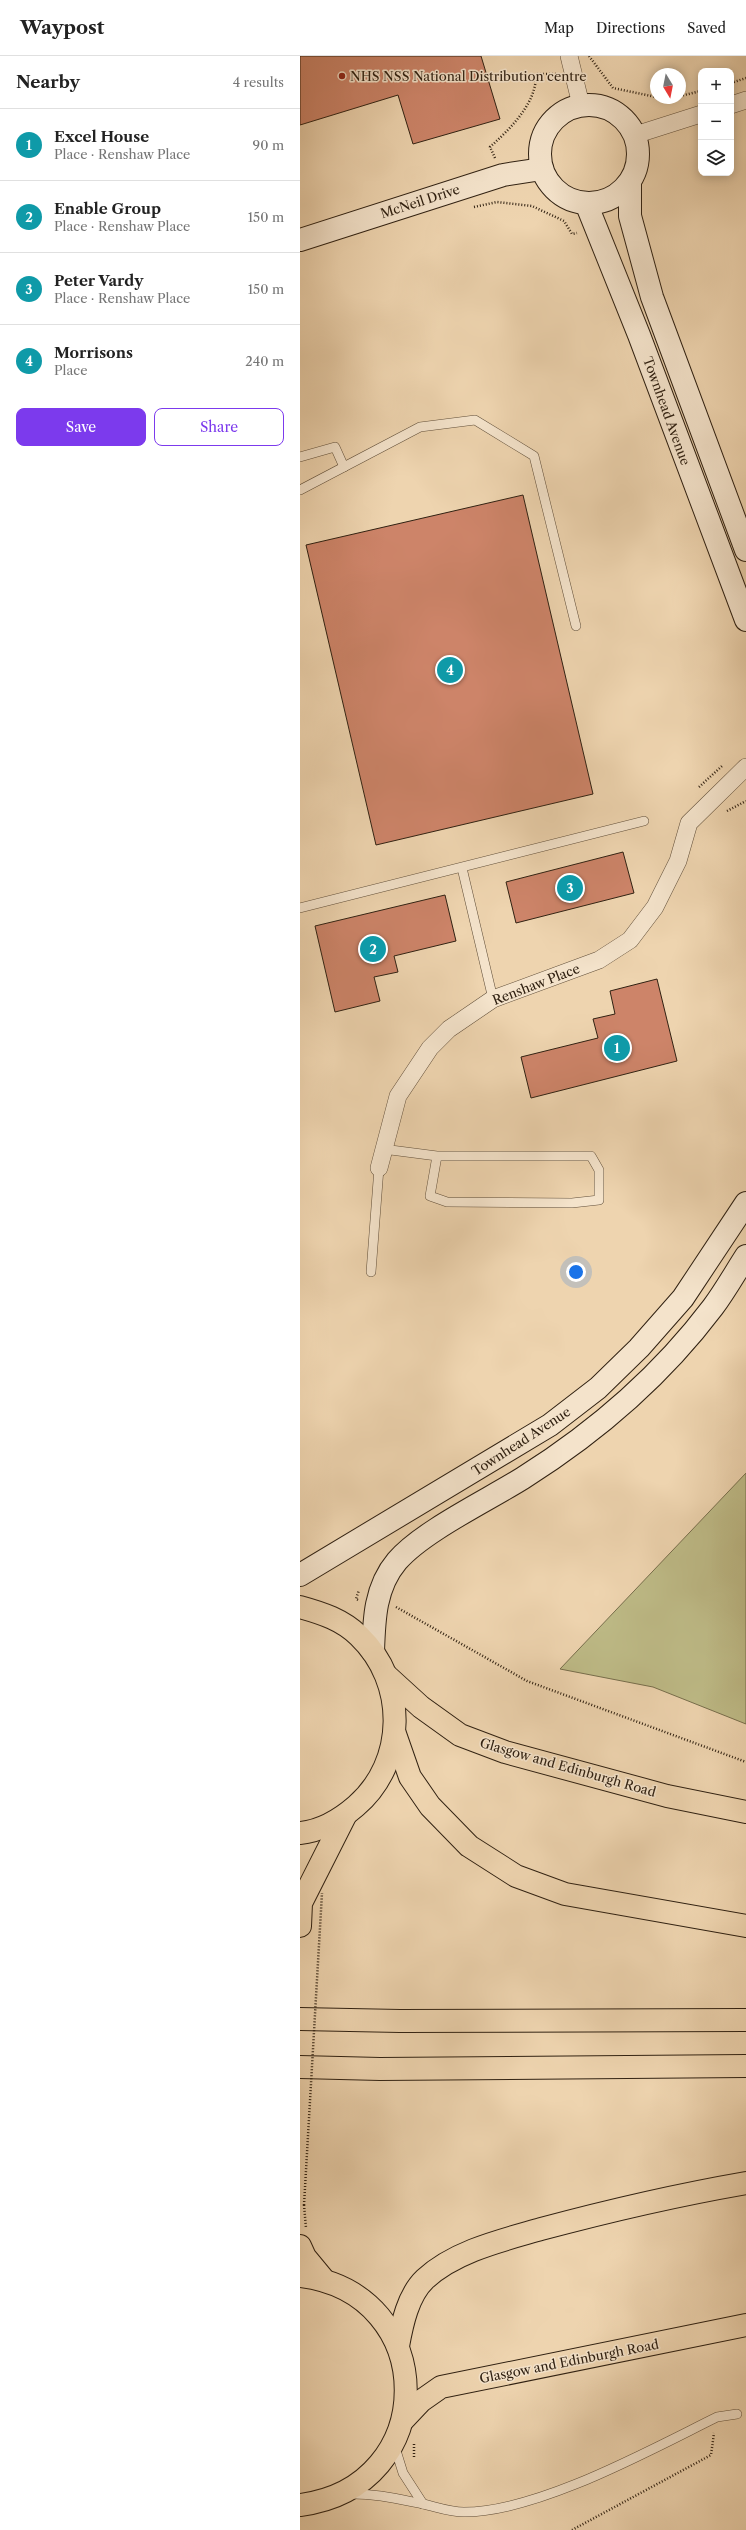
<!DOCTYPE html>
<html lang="en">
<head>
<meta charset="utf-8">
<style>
	body { margin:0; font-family:"Libre Caslon Text",serif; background:#f6f6f6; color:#222 }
	.controls { position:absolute; right:12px; top:12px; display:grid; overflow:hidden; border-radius:8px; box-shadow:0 2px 10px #0003 }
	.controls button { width:36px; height:36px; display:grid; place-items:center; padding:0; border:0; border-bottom:1px solid #e0e0e0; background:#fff; color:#222; font:20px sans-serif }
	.compass { position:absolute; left:350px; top:12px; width:36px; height:36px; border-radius:50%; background:#fff; box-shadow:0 2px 10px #0003; rotate:170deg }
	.you { position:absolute; left:276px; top:1216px; width:14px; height:14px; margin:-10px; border:3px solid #fff; border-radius:50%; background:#1a73e8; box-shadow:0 0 0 6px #1a73e833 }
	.badge { display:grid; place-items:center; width:26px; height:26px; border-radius:50%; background:#7c3aed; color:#fff; font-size:13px; font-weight:700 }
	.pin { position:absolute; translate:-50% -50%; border:2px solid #fff; box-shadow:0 1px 4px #0006 }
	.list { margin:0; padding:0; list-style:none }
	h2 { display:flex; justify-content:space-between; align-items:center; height:52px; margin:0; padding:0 16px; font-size:17px }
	h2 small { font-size:13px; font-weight:400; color:#767676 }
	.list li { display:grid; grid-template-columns:26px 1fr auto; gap:12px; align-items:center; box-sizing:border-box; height:72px; padding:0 16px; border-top:1px solid #e0e0e0 }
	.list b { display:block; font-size:15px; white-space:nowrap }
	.list p { margin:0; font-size:13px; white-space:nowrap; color:#767676 }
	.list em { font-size:13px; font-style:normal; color:#767676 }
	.actions { display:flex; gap:8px; padding:12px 16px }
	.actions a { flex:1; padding:9px 0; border:1px solid #7c3aed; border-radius:8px; text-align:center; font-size:14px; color:#7c3aed }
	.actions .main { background:#7c3aed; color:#fff }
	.icon { flex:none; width:22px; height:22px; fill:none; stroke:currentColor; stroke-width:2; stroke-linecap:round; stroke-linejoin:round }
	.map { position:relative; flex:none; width:446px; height:2474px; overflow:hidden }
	header { display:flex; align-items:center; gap:24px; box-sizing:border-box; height:56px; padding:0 20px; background:#fff; border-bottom:1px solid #e0e0e0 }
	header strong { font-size:19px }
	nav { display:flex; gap:22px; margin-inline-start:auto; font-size:14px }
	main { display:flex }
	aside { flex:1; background:#fff }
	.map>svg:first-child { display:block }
	.green { fill:#bebb87; stroke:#776e4c }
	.building { fill:#cd8469; stroke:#302112 }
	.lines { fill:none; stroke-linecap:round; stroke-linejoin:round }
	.lane-casing { stroke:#604e39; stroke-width:10 }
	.street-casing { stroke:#604e39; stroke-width:18 }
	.secondary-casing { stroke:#302112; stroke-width:24 }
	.highway-casing { stroke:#302112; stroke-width:24 }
	.path { stroke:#302112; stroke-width:2.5; stroke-dasharray:1 2; stroke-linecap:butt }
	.lane { stroke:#f4e3cb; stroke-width:9 }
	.street { stroke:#f4e3cb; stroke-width:17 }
	.secondary { stroke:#f4e3cb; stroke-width:22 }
	.highway { stroke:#eed4af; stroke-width:22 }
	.path-bridge { stroke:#302112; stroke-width:2.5; stroke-dasharray:1 2; stroke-linecap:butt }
	.poi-dot { fill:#8f2418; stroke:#f4e3cb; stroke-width:1.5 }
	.labels { text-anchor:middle; stroke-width:3; stroke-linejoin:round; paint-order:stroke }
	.poi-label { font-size:13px; fill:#302112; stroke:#f4e3cb; text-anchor:start }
	.street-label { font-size:13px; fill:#302112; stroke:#f4e3cb }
</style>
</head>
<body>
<header>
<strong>Waypost</strong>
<nav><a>Map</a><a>Directions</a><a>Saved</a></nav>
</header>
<main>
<aside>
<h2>Nearby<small>4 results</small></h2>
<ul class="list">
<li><span class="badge" style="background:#0f9aa8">1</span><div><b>Excel House</b><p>Place · Renshaw Place</p></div><em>90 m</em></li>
<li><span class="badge" style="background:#0f9aa8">2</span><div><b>Enable Group</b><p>Place · Renshaw Place</p></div><em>150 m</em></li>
<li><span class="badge" style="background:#0f9aa8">3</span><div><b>Peter Vardy</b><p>Place · Renshaw Place</p></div><em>150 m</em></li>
<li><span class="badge" style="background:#0f9aa8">4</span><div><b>Morrisons</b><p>Place</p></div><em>240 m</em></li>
</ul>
<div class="actions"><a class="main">Save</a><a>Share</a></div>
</aside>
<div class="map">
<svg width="446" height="2474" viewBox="0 0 446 2474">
	<rect width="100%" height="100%" fill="#eed4af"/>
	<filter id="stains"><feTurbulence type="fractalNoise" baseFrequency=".005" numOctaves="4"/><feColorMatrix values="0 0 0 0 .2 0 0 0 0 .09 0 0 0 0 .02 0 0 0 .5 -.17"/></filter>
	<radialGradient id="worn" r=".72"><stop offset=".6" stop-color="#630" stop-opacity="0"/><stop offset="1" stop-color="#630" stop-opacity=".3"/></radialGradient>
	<!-- green -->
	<polygon class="green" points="446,1417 446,1668 353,1631 260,1613"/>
	<!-- building -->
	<g class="building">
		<polygon points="0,0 181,0 200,63 113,88 98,39 0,69"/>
		<polygon points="223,439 293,738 76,789 6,489"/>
		<polygon points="323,796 334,837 216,867 206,826"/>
		<polygon points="145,839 156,885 94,900 98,916 74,921 80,945 35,956 15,870"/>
		<polygon points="357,923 377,1005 231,1042 221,1001 298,982 293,963 315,958 310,935"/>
	</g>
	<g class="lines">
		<defs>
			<g id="lane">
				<polyline points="0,401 35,391 44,411"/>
				<polyline points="0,434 120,371 175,364 234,400 276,570"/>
				<polyline points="162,812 193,943"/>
				<polyline points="0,852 344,765"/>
				<polyline points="83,1093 137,1100 291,1100 299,1114 299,1144 272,1147 147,1146 130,1140 137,1100"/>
				<polyline points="71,1216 79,1112"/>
				<polyline points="94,2388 103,2417 123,2448"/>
				<path d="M48,2438c25,-1 50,5 75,10 14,3 26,8 41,8 74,0 186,-62 253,-95l20,-3"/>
			</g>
			<g id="street">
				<polyline points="269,0 281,49"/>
				<polyline points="431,49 446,44"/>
				<polyline points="335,79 401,58"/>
				<polyline points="79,1112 98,1040 130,992 149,973 193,943 299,904 330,884 355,851 378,805 389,767 446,711"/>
			</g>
			<g id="secondary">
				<circle cx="289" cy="98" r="49"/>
				<polyline points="330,127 330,160 352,241 446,494"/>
				<polyline points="286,147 339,279 446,564"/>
				<polyline points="0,184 203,119 242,113"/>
				<polyline points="0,1519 250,1369 298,1332 339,1292 383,1242 446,1147"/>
				<path d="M73,1596c1,-33 2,-65 24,-91 26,-30 91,-61 126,-83 73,-46 138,-102 190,-171 12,-16 22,-34 33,-51"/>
			</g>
			<g id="highway">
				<path d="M0,1551c22,6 43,13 59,29 48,46 48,126 -3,170 -15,13 -35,25 -56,27"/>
				<polyline points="87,1620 121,1651 160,1679 205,1696 367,1740 446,1756"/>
				<polyline points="95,1678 110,1721 130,1750 169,1790 216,1820 265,1838 446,1870"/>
				<polyline points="0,1870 1,1847 45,1760"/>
				<polyline points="0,1963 100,1965 446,1964"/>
				<polyline points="0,2011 80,2013 446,2010"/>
				<polyline points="0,2190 5,2201 24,2224"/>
				<path d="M0,2220c141,17 141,211 0,229"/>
				<path d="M98,2290c4,-22 10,-51 27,-67 30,-28 78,-39 116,-50 67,-18 136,-34 205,-46"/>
				<polyline points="104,2363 121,2345 141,2331 446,2269"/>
			</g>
		</defs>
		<!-- lane casing -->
		<use href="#lane" class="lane-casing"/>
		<!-- street casing -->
		<use href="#street" class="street-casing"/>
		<!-- secondary casing -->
		<use href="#secondary" class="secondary-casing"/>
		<!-- highway casing -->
		<use href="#highway" class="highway-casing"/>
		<!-- path -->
		<g class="path">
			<polyline points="289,0 313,32 356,41"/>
			<polyline points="431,27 446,22"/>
			<polyline points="380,40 401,35"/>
			<path d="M195,102l-5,-11c20,-18 47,-44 46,-73h20"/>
			<polyline points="174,151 197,146 232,150 264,165 272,178 277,177"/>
			<polyline points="399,731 422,710"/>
			<polyline points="427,755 446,745"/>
			<polyline points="58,1544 56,1543 59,1534"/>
			<polyline points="96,1551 227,1625 446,1706"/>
			<polyline points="4,2149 6,2172"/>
			<polyline points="114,2388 114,2403"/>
			<polyline points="272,2474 411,2399 414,2377"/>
		</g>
		<!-- lane -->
		<use href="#lane" class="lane"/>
		<!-- street -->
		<use href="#street" class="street"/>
		<!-- secondary -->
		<use href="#secondary" class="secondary"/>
		<!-- highway -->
		<use href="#highway" class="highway"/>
		<!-- path-bridge -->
		<polyline class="path-bridge" points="4,2149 22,1837"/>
	</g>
	<!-- markers -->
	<circle class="poi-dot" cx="42" cy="20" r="4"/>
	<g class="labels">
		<!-- poi labels -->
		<g class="poi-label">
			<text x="50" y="25">NHS NSS National Distribution centre</text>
		</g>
		<!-- street labels -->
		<g class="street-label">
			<text transform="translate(120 145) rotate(-18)" y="5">McNeil Drive</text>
			<text transform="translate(367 355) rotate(70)" y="5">Townhead Avenue</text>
			<text transform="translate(236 928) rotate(-21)" y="5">Renshaw Place</text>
			<text transform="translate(221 1385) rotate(-33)" y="5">Townhead Avenue</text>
			<text transform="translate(268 1711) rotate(16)" y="5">Glasgow and Edinburgh Road</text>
			<text transform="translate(269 2305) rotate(-11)" y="5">Glasgow and Edinburgh Road</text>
		</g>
	</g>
	<rect width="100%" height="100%" filter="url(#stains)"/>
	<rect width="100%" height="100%" fill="url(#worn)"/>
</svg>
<div class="controls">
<button>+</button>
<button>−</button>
<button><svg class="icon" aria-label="layers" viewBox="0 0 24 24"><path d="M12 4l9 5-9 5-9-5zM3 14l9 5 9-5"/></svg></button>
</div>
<svg class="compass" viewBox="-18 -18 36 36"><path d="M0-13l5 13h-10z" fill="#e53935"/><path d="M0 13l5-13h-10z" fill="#767676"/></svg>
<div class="you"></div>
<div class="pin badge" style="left:317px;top:992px;background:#0f9aa8">1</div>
<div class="pin badge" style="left:73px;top:893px;background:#0f9aa8">2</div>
<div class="pin badge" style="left:270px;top:832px;background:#0f9aa8">3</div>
<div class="pin badge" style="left:150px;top:614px;background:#0f9aa8">4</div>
</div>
</main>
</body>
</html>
